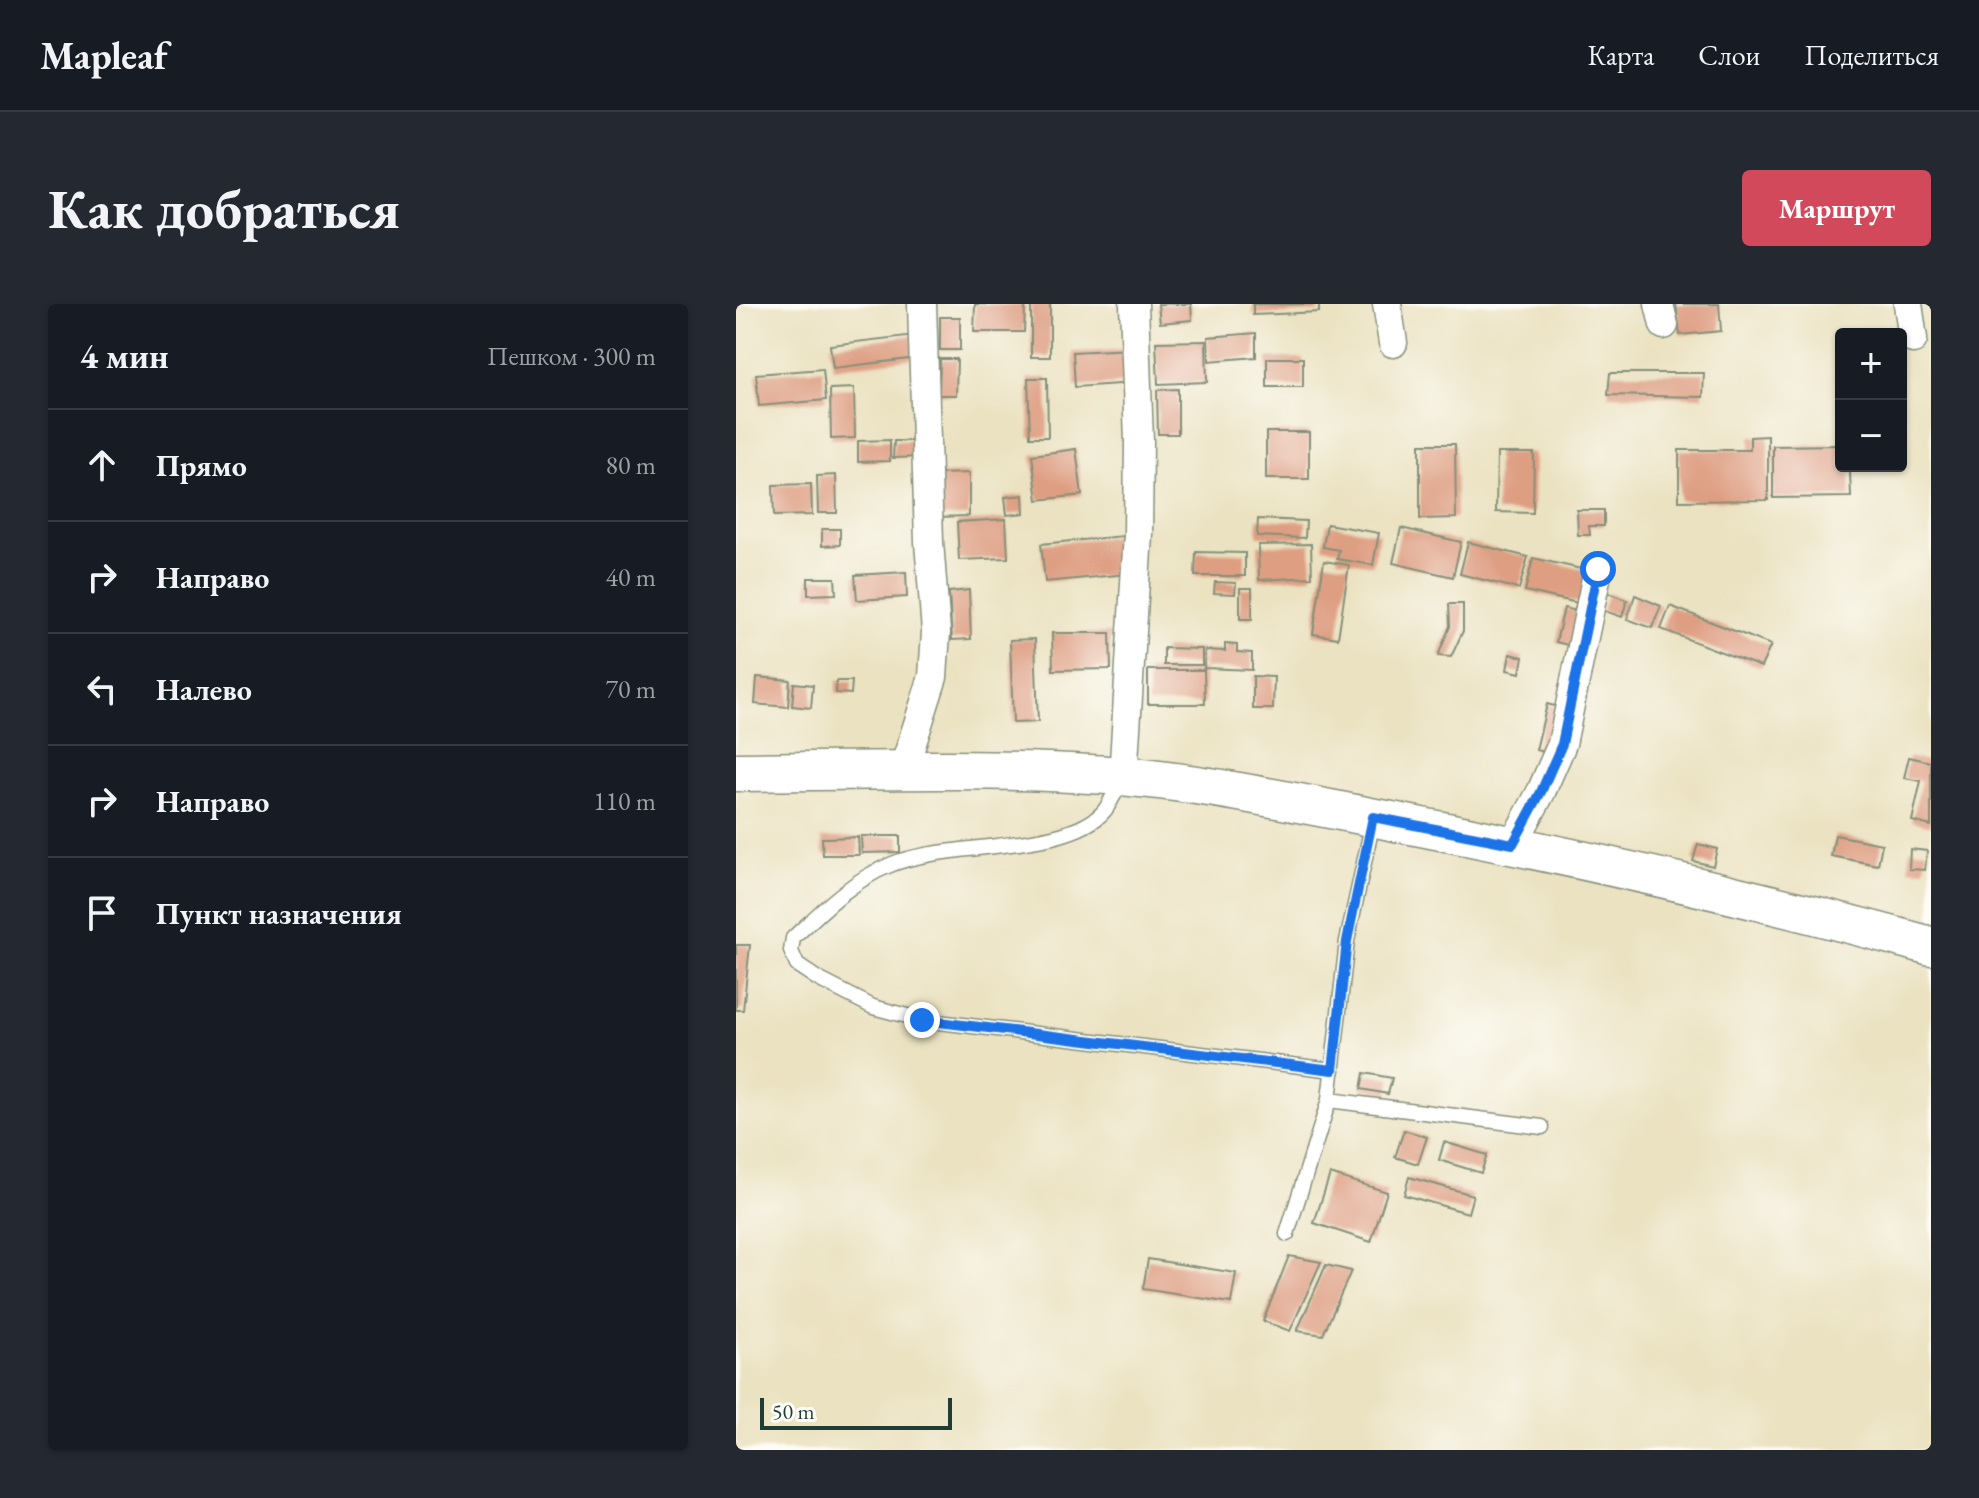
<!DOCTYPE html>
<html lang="ru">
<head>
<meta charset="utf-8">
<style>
	body { margin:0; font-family:"EB Garamond",serif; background:#242831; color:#f1f3f6 }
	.controls { position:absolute; right:24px; top:24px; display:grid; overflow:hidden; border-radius:8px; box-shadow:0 2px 6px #0004 }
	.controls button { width:72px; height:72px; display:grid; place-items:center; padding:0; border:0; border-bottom:2px solid #363941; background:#171b24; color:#f1f3f6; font:40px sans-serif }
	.scale { position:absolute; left:24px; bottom:20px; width:192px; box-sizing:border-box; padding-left:8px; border:4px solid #1f3d34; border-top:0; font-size:22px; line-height:28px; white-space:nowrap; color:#1f3d34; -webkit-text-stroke:6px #fdfcf7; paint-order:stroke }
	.stop { position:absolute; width:24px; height:24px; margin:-18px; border:6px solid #1a73e8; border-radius:50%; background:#fff }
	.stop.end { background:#1a73e8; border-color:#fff; box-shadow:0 2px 8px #0008 }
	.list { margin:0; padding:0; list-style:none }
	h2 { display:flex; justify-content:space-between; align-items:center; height:104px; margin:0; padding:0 32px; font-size:34px }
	h2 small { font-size:26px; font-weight:400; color:#9ea1a6 }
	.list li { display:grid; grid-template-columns:52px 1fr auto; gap:24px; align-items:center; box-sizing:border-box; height:112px; padding:0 32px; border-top:2px solid #363941 }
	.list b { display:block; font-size:30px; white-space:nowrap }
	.list em { font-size:26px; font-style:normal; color:#9ea1a6 }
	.icon { flex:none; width:44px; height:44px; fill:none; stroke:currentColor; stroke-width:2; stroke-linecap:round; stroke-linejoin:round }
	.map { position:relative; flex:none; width:1195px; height:1146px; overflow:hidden; border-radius:8px }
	header { display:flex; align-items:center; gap:48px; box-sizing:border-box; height:112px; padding:0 40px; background:#171b24; border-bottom:2px solid #363941 }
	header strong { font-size:38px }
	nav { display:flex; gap:44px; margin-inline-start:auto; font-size:28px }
	.intro { display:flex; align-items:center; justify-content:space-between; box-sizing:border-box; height:192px; padding:0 48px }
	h1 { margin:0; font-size:56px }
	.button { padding:20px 36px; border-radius:8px; background:#d1495b; color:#fff; font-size:28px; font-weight:700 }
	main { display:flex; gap:48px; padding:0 48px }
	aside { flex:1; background:#171b24; border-radius:8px; box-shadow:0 2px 6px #0004 }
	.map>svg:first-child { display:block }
	.building { fill:#de9e82 }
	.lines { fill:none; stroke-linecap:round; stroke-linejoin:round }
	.lane-casing { stroke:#85907a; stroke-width:17 }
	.street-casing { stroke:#85907a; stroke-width:31 }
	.secondary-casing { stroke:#85907a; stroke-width:41 }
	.lane { stroke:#fff; stroke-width:14 }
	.street { stroke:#fff; stroke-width:28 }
	.secondary { stroke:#fff; stroke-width:38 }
	.route { stroke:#1a73e8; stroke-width:10 }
</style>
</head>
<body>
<header>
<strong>Mapleaf</strong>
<nav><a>Карта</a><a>Слои</a><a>Поделиться</a></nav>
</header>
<div class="intro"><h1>Как добраться</h1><a class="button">Маршрут</a></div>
<main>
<aside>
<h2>4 мин<small>Пешком · 300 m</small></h2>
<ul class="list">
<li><svg class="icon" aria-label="ahead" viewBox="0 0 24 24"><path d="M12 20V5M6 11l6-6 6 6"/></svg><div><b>Прямо</b></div><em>80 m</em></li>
<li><svg class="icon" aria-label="right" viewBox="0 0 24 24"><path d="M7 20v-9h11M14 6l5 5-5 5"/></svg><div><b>Направо</b></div><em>40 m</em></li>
<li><svg class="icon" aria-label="left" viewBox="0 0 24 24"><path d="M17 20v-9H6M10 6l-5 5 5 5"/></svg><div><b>Налево</b></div><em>70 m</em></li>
<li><svg class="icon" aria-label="right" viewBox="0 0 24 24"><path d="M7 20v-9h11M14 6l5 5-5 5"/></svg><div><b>Направо</b></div><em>110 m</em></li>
<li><svg class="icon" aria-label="arrive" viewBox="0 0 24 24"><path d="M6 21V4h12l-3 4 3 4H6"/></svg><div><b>Пункт назначения</b></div></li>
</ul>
</aside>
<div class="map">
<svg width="1195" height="1146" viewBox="0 0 1195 1146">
	<rect width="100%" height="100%" fill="#fdfcf7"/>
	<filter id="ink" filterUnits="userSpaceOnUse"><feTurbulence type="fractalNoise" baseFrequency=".0125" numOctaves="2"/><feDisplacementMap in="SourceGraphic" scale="16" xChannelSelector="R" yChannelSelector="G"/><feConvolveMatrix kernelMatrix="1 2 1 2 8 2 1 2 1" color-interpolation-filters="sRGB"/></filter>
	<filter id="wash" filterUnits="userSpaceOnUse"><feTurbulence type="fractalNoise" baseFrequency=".006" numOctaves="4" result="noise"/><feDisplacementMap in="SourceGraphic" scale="32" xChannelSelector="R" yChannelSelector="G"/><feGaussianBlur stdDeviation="1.8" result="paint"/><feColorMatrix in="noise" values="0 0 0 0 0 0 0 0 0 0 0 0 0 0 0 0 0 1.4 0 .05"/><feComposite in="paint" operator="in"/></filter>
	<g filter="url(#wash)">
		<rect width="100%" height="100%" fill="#ebe2c1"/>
		<g id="blocks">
			<!-- building -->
			<g class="building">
				<polygon points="239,0 289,1 288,28 238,28"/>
				<rect x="295" y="0" width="19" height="53"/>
				<polygon points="422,0 455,0 456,16 424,19"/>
				<polygon points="517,0 583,0 583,8 517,11"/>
				<polygon points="940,0 983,0 985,27 944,31"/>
				<rect x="204" y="13" width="20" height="33"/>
				<polygon points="520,29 520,53 473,57 472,33"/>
				<polygon points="179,31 181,54 97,64 94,41"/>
				<polygon points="470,37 471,78 422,80 420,38"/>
				<polygon points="396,45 398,79 339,83 337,48"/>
				<rect x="531" y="54" width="36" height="29"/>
				<polygon points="204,55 221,55 220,91 203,91"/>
				<polygon points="87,65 90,96 23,102 20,70"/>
				<polygon points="874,69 968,69 967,93 872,91"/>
				<polygon points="292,74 311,74 312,133 294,133"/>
				<polygon points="118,84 119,134 95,135 94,85"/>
				<polygon points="442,85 442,130 422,130 421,86"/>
				<rect x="530" y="128" width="43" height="47"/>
				<polygon points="1032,132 1032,196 943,197 943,146 1014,146 1014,133"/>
				<polygon points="154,136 154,157 122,158 122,137"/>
				<polygon points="158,137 185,137 186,153 157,154"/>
				<polygon points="684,140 719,140 720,214 684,215"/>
				<polygon points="1105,141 1105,162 1108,162 1108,168 1114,168 1115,193 1037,194 1037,142"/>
				<polygon points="340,145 346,191 302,196 296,151"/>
				<polygon points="761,149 798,149 797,209 760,208"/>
				<polygon points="233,169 233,212 201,213 201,170"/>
				<polygon points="100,171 101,209 82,209 81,172"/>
				<polygon points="75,180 76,211 38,212 37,181"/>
				<polygon points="287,191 288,209 271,211 269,193"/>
				<polygon points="841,206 868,206 868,222 853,222 854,231 842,231"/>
				<polygon points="270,215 272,254 223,256 221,218"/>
				<polygon points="522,215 570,217 569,234 521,232"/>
				<polygon points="591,220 643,229 637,261 601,255 603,246 587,243"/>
				<polygon points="665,224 725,238 717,273 657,259"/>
				<polygon points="86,225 104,225 104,241 86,242"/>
				<polygon points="387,232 391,270 309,278 305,240"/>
				<polygon points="732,238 792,253 783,285 724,270"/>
				<polygon points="575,240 576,273 523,276 522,241"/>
				<polygon points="460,248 509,249 509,272 459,272"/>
				<polygon points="797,254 854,267 846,300 789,287"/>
				<polygon points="588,257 613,261 602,334 577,330"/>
				<polygon points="170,268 171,293 121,296 119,271"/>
				<polygon points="72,274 99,274 100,290 72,291"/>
				<polygon points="479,278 500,279 499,290 478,289"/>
				<rect x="504" y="284" width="12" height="31"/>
				<polygon points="233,286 235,335 216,336 213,288"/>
				<polygon points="872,289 891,296 886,313 866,306"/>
				<polygon points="899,291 925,302 916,324 891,315"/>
				<polygon points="713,300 727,300 727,327 715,353 702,352 714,322"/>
				<polygon points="934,302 1035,341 1025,363 925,325"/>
				<polygon points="828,304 845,308 836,342 820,338"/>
				<polygon points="316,329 374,329 375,365 317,366"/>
				<polygon points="299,335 302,418 277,419 274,336"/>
				<polygon points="489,340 501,341 501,348 516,349 516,366 468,364 469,346 489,347"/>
				<polygon points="428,344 466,345 466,361 428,361"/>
				<polygon points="774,350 787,353 784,369 771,366"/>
				<polygon points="412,366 468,366 469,400 412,400"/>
				<polygon points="517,372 538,373 537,405 517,405"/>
				<polygon points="21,373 54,376 52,403 19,400"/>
				<polygon points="100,377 116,377 115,390 100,389"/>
				<polygon points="58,379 77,381 75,404 56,402"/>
				<polygon points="811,400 826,404 815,450 800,446"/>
				<polygon points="1173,453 1195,458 1195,522 1176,517 1185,477 1168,474"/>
				<polygon points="1099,531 1146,540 1142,561 1095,552"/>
				<polygon points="125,532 164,532 164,548 126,549"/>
				<polygon points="122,533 123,551 87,551 86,534"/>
				<polygon points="962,540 981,545 977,562 957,557"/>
				<polygon points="1174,545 1191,547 1189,566 1173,565"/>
				<polygon points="0,641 14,641 7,706 0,706"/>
				<polygon points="628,769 656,774 652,790 625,785"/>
				<polygon points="668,826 691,833 682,860 659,853"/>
				<polygon points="708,838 751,851 745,869 703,856"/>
				<polygon points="594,870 651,888 635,938 578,919"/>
				<polygon points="673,873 737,891 732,909 668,891"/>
				<polygon points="553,952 585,958 554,1027 527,1017"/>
				<polygon points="412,955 500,969 495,999 407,985"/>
				<polygon points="590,961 615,967 587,1031 561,1027"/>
			</g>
		</g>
	</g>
	<g filter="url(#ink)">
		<use href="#blocks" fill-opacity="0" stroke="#85907a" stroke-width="2"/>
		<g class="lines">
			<defs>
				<g id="lane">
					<path d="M387,474c-6,10 -11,22 -18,32 -35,44 -161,31 -215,55 -39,16 -67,45 -97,73l-2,13 6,14 21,14 55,28 49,13 411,50"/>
					<polyline points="593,796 806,823"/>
					<polyline points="551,930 593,796 611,637 637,517"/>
				</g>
				<g id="street">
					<polyline points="651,0 657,39"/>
					<polyline points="923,0 928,21"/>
					<polyline points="1172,0 1177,35"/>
					<polyline points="167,467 197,373 200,328 193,238 186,0"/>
					<polyline points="387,474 402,230 403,138 398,0"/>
					<polyline points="777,540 805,488 826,440 862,265"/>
				</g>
				<path id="secondary" d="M0,468c118,-1 236,-5 354,2 101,5 201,28 301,47 181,35 362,76 540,125"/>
			</defs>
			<!-- lane casing -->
			<use href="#lane" class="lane-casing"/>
			<!-- street casing -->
			<use href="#street" class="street-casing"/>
			<!-- secondary casing -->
			<use href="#secondary" class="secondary-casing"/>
			<!-- lane -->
			<use href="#lane" class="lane"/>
			<!-- street -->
			<use href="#street" class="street"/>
			<!-- secondary -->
			<use href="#secondary" class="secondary"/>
		</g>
	</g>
	<g class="lines" filter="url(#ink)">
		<!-- route -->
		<polyline class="route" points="186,716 597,766 611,637 637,513 777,540 805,488 826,440 862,265"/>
	</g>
</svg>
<div class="controls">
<button>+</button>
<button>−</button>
</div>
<div class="scale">50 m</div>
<div class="stop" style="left:862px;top:265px"></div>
<div class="stop end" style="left:186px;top:716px"></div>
</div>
</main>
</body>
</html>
